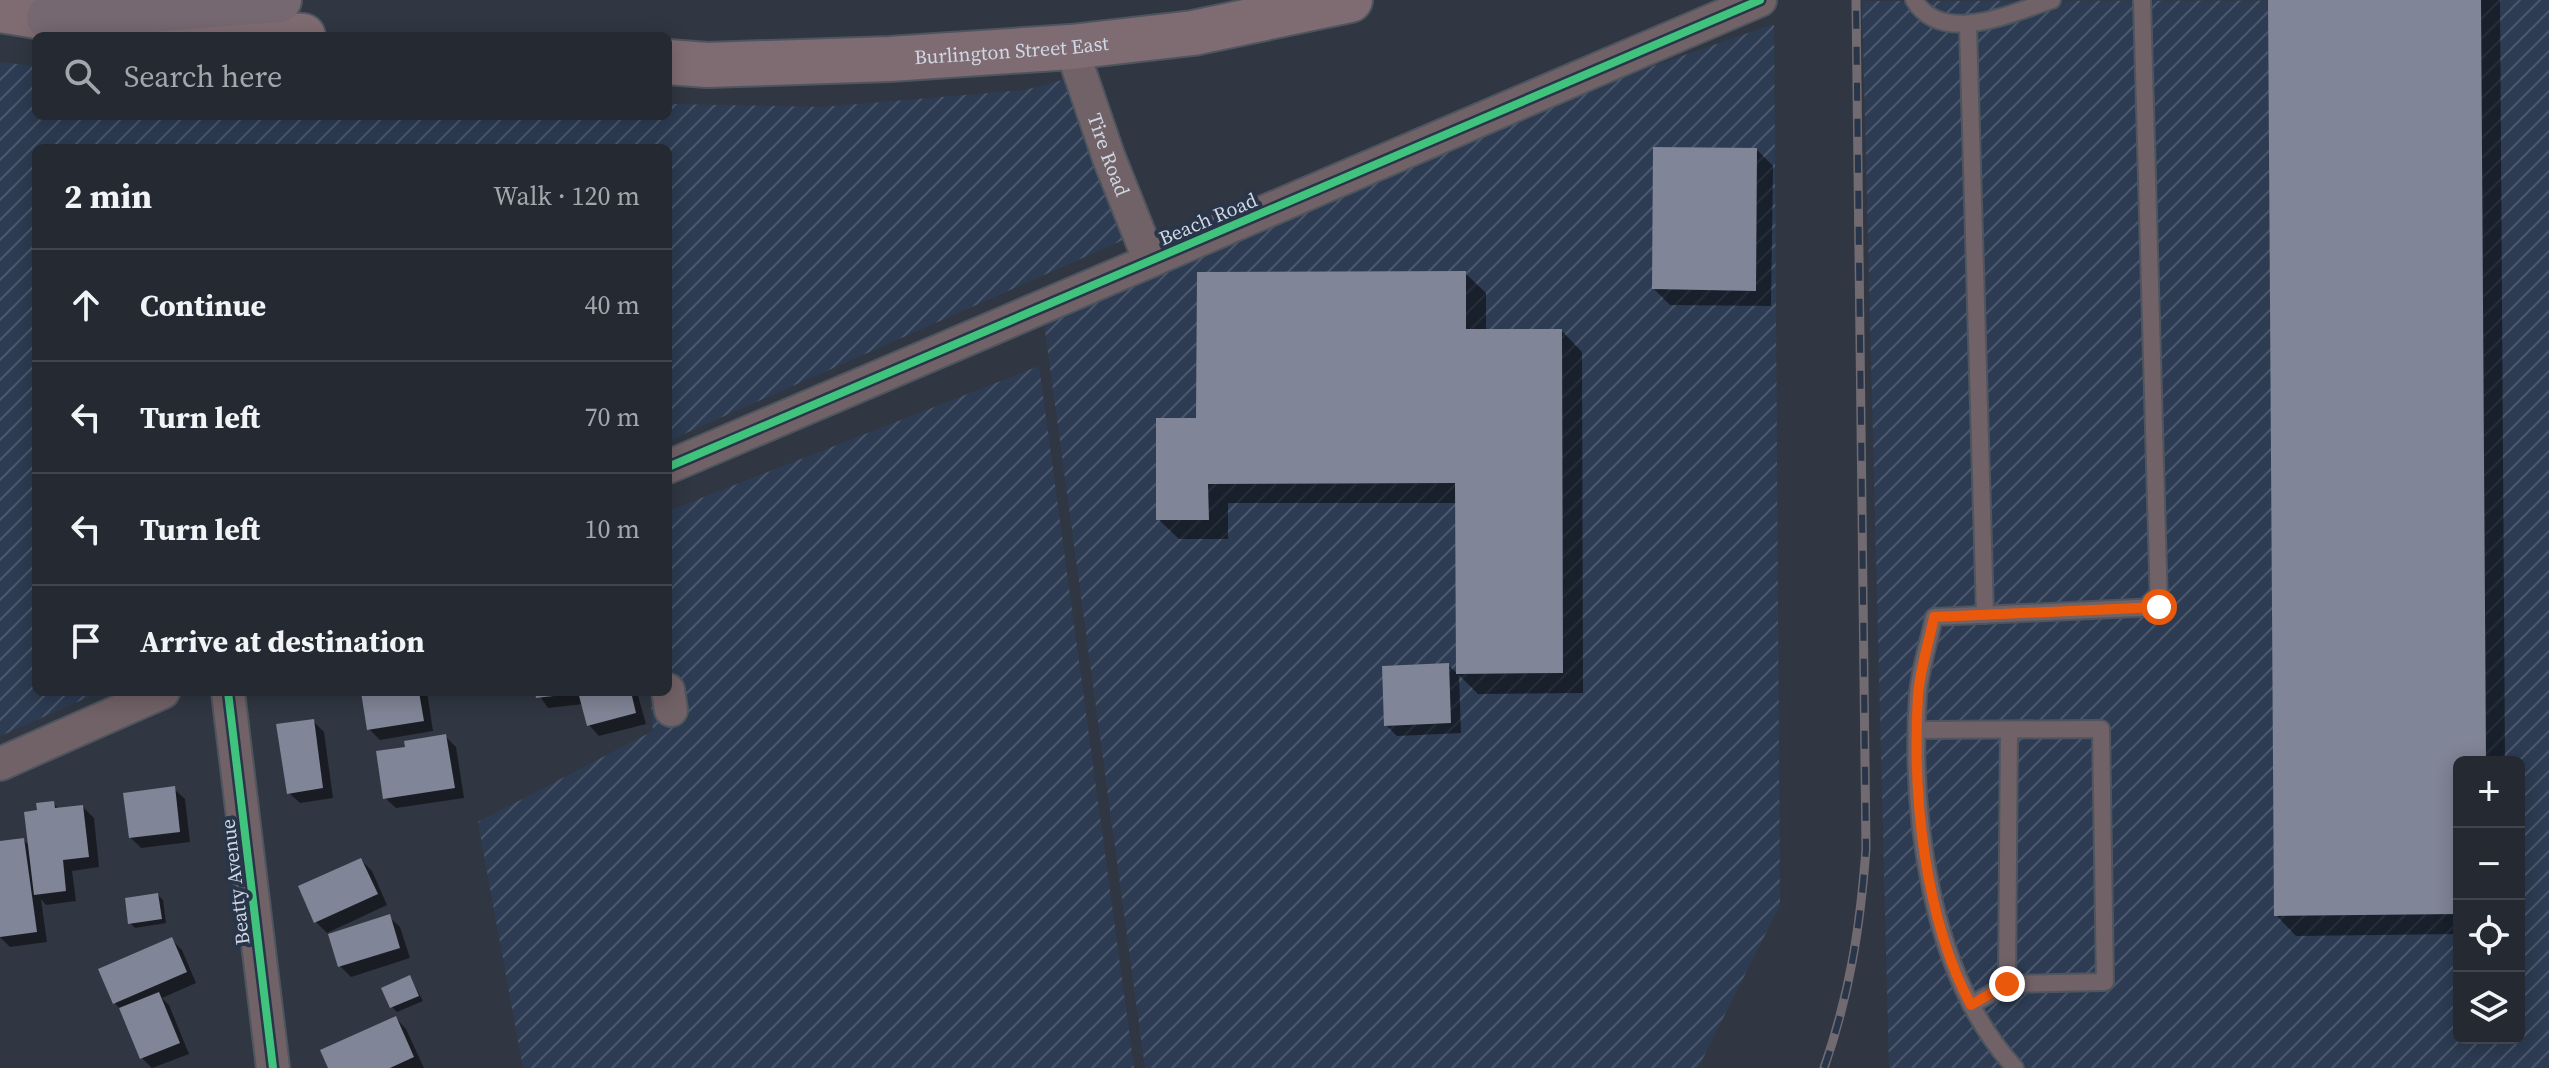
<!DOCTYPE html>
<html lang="en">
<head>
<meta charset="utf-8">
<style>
	body { margin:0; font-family:"Source Serif 4",serif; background:#2c313a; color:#f1f3f6 }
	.controls { position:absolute; right:24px; bottom:24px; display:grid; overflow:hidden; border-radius:12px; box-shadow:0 4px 20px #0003 }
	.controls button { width:72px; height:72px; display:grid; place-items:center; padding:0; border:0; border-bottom:2px solid #41454d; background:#242932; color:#f1f3f6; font:40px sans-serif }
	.stop { position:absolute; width:24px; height:24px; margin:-18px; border:6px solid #ea580c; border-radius:50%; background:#fff }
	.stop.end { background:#ea580c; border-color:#fff; box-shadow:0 2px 8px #0008 }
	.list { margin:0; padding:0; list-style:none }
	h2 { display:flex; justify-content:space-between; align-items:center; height:104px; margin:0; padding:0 32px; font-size:34px }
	h2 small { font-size:26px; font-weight:400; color:#a3a6ac }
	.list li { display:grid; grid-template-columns:52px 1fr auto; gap:24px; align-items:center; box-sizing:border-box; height:112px; padding:0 32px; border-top:2px solid #41454d }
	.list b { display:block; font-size:30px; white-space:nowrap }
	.list em { font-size:26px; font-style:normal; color:#a3a6ac }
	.icon { flex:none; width:44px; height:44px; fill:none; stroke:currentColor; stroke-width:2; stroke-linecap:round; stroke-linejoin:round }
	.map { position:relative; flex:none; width:2549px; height:1068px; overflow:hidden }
	.search { position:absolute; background:#242932; box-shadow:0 4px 20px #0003; left:32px; top:32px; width:640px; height:88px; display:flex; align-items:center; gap:20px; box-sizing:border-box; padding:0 28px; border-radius:12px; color:#a3a6ac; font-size:30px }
	.panel { position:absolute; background:#242932; box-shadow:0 4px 20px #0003; left:32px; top:144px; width:640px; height:552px; border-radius:12px }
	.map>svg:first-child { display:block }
	.industrial { fill:url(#industrial-furrows); fill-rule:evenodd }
	.shadow { fill:#0007 }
	.building { fill:#808597 }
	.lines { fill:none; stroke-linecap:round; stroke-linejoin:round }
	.service-casing { stroke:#4e555e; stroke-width:20 }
	.minor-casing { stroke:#4e555e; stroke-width:36 }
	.secondary-casing { stroke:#4e555e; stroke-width:48 }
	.motorway-casing { stroke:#4e555e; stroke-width:48 }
	.service { stroke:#716267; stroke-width:16 }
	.minor { stroke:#716267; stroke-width:32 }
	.secondary { stroke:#7f6c72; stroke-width:44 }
	.motorway { stroke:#756870; stroke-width:44 }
	.rail-casing { stroke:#716b71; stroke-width:9 }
	.rail { stroke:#293549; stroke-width:6; stroke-dasharray:18; stroke-linecap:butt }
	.cycleway-casing { stroke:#293549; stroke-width:13 }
	.cycleway { stroke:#40c37c; stroke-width:8 }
	.route { stroke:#ea580c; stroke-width:10 }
	.labels { text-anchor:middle; stroke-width:8; stroke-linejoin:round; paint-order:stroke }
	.street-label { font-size:20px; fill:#cfd7e4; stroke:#293549 }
</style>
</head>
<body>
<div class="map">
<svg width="2549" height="1068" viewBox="0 0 2549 1068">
	<defs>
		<pattern id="industrial-furrows" width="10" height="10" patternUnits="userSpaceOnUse" patternTransform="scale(2)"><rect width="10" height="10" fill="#2d3c53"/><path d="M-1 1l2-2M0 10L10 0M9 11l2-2" fill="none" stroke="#4a576c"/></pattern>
	</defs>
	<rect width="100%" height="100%" fill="#303742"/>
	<!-- industrial -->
	<g class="industrial">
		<path d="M2549,0v1068h-660l-27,-1067zM2459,762h60v276h-60z"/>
		<polygon points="1774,24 1780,905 1698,1068 1145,1068 1040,294 1167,235"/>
		<polygon points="0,62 36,66 36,116 668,116 668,104 822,107 1025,90 1100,70 1087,114 1089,148 1097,177 1114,208 1139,233 668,441 668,148 36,148 36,692 100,692 0,736"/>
		<polygon points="1039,366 1134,1068 523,1068 478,822 653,731 650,692 668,692 668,511"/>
	</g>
	<!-- shadow -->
	<g class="shadow">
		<polygon points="2270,0 2500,0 2505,762 2459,762 2459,934 2296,936 2276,915"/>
		<polygon points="1757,150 1773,166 1771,306 1670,305 1654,289"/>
		<polygon points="1465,273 1486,293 1486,331 1562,331 1582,352 1583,693 1478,694 1459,675 1461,733 1397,736 1386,725 1448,665 1458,674 1457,503 1228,503 1228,539 1179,539 1158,519 1198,420"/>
		<polygon points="363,692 427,692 433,731 380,740 369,729"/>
		<polygon points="537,692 637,692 646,724 599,736 589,725 583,704 548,708"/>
		<polygon points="313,721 324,732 333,798 300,803 289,793"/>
		<polygon points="446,737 456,747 464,798 396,808 385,798 407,749"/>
		<polygon points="174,789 185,799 190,842 141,848 130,837"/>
		<polygon points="53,803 60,810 83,807 94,818 99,867 72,871 76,901 46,905 41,899 47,942 10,947 0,937 0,843 24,840 30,847 39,812"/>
		<polygon points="361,860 372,871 387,905 327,933 316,922"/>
		<polygon points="158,895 163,900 166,923 135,928 130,923"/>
		<polygon points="389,917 400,927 410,958 351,977 340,966"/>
		<polygon points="171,939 182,950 196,983 162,998 169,1005 189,1054 152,1068 142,1058 122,1011 115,1003"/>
		<polygon points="410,977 423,1001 397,1012 392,1007"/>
		<polygon points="396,1018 406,1029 424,1068 330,1068"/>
	</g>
	<!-- building -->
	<g class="building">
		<polygon points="2268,0 2481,0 2486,762 2459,762 2459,914 2274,916"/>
		<polygon points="1653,147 1757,148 1756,291 1652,289"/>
		<polygon points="1466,271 1466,329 1562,329 1563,673 1456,674 1455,483 1208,484 1209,520 1156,520 1156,418 1196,418 1197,272"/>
		<polygon points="1449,663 1451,723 1384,726 1382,666"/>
		<polygon points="361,692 419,692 424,721 367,730"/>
		<polygon points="535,692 570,692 571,694 536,698"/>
		<polygon points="578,692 631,692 636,713 587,726"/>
		<polygon points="314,719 323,788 287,794 276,724"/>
		<polygon points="446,734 455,788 383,799 376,751 405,747 404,741"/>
		<polygon points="175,786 180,832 129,838 123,793"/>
		<polygon points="54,801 55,808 83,805 89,857 63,860 66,891 34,895 24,812 37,810 36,803"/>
		<polygon points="24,838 37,932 0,937 0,841"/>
		<polygon points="361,858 378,894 314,923 298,886"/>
		<polygon points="158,893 162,919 128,924 125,898"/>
		<polygon points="390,914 400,948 338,967 328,934"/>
		<polygon points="172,937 187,972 113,1004 98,969"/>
		<polygon points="410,975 419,996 390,1008 381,988"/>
		<polygon points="159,992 180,1043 140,1059 119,1008"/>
		<polygon points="396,1016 414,1057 390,1068 328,1068 320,1050"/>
	</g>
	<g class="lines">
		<defs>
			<g id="service">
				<path d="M1914,0c29,47 99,12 138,0"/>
				<polyline points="1968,27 1985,615"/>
				<polyline points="1919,730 2101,729 2105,982 2007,984 1971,1005"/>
				<polyline points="2007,984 2009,730"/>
				<path d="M2015,1068c-85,-93 -105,-252 -97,-374 2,-25 11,-52 16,-77l225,-10 -17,-607"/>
			</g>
			<g id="minor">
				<path id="s1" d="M1071,47l38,111 41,103"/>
				<polyline points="668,467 1760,0"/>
				<polyline points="668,690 671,710"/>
				<polyline points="228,692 273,1068"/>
				<polyline points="0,764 163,692"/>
			</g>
			<g id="secondary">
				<polyline points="0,10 49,18 303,36"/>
				<path id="s2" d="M668,62l39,3 183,-6 181,-12 122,-14 157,-33"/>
			</g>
			<polyline id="motorway" points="49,18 279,0"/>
		</defs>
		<!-- service casing -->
		<use href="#service" class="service-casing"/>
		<!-- minor casing -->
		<use href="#minor" class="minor-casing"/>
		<!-- secondary casing -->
		<use href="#secondary" class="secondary-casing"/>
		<!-- motorway casing -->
		<use href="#motorway" class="motorway-casing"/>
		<!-- service -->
		<use href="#service" class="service"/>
		<!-- minor -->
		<use href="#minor" class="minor"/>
		<!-- secondary -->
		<use href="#secondary" class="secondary"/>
		<!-- motorway -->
		<use href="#motorway" class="motorway"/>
		<defs>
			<path id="rail" d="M1824,1068c26,-75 36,-140 42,-219l-10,-849"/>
		</defs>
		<!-- rail casing -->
		<use href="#rail" class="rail-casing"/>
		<!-- rail -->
		<use href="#rail" class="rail"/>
		<defs>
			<g id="cycleway">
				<polyline points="668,467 1760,0"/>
				<polyline points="228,692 273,1068"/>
			</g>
		</defs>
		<!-- cycleway casing -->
		<use href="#cycleway" class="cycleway-casing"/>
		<!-- cycleway -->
		<use href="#cycleway" class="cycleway"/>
	</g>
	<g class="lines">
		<!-- route -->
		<path class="route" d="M2007,984l-36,21c-47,-87 -59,-212 -53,-310 2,-26 11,-53 16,-78l225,-10"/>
	</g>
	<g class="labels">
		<!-- street labels -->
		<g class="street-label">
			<text dy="7" stroke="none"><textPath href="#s2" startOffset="344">Burlington Street East</textPath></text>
			<text dy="7" stroke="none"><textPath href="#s1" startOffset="114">Tire Road</textPath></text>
			<text transform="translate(1208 219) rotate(-23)" y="7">Beach Road</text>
			<text transform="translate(235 882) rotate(-97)" y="7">Beatty Avenue</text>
		</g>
	</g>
</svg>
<div class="controls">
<button>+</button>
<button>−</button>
<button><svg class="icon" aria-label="locate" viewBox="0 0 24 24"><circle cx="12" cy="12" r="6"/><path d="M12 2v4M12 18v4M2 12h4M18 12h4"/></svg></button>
<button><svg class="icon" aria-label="layers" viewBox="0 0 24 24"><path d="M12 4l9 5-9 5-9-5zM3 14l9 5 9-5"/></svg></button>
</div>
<div class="stop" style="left:2159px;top:607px"></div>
<div class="stop end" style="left:2007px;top:984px"></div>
<div class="search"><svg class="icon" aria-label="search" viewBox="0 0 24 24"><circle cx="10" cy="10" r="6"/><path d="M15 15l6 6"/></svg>Search here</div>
<section class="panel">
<h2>2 min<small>Walk · 120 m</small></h2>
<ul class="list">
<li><svg class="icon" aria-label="ahead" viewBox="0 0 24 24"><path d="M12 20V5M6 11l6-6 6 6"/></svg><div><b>Continue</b></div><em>40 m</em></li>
<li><svg class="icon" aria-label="left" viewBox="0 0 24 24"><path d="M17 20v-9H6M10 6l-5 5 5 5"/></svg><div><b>Turn left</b></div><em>70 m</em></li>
<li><svg class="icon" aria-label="left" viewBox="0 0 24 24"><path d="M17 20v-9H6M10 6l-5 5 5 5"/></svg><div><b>Turn left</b></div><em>10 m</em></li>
<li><svg class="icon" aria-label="arrive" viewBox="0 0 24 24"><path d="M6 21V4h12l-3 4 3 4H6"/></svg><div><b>Arrive at destination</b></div></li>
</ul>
</section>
</div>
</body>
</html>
